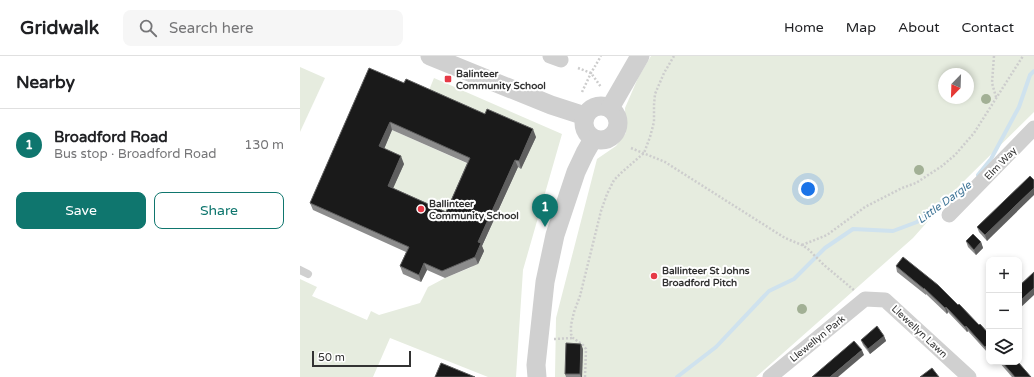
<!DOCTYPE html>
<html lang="en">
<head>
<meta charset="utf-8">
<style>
	body { margin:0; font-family:"Varela Round",sans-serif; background:#f6f6f6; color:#202124 }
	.controls { position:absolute; right:12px; bottom:12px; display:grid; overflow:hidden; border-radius:8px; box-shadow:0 2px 6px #0003 }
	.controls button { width:36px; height:36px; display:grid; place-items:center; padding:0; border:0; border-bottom:1px solid #e0e0e0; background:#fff; color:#202124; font:20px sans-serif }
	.compass { position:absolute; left:638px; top:12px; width:36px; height:36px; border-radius:50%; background:#fff; box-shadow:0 2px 6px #0003; rotate:203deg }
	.scale { position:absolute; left:12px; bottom:10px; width:99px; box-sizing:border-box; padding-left:4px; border:2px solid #333; border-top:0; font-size:11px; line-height:14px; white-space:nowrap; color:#333; -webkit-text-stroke:3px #fff; paint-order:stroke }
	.you { position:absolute; left:508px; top:133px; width:14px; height:14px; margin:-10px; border:3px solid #fff; border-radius:50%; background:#1a73e8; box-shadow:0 0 0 6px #1a73e833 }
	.badge { display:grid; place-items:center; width:26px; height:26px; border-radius:50%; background:#0f766e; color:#fff; font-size:13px; font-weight:700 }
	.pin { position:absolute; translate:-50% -33px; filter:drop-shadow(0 1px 2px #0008) }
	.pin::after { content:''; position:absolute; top:21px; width:14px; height:12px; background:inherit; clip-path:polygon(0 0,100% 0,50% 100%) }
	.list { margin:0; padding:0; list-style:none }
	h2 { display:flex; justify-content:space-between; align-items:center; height:52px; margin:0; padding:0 16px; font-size:17px }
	h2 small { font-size:13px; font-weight:400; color:#757577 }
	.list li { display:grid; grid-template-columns:26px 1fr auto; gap:12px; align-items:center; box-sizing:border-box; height:72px; padding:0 16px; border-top:1px solid #e0e0e0 }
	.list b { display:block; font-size:15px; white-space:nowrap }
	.list p { margin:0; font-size:13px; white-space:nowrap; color:#757577 }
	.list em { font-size:13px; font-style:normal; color:#757577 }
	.actions { display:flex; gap:8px; padding:12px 16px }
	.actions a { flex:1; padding:9px 0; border:1px solid #0f766e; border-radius:8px; text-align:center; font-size:14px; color:#0f766e }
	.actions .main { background:#0f766e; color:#fff }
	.icon { flex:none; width:22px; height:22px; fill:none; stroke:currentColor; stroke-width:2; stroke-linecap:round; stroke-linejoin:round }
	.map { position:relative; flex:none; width:734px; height:321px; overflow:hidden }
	header { display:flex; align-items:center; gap:24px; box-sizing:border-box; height:56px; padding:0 20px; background:#fff; border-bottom:1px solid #e0e0e0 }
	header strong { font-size:19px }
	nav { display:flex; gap:22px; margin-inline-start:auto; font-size:14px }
	.search { width:280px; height:36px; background:#f6f6f6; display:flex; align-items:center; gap:10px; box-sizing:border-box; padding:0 14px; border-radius:8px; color:#757577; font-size:15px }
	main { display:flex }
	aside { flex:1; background:#fff }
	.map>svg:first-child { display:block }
	.green { fill:#e6ecdf; fill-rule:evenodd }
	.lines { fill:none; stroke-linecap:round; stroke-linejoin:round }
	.stream { stroke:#cfe2ee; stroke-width:4 }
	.path { stroke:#cdcdcd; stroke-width:2.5; stroke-dasharray:2 2; stroke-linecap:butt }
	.service { stroke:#d0d0d0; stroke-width:8 }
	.minor { stroke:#d0d0d0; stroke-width:15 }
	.tertiary { stroke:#d0d0d0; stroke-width:19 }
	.tree { fill:#a2b095 }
	.wall { fill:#8c8c8c; fill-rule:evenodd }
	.shaded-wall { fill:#5f5f5f }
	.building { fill:#1a1a1a; stroke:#5f5f5f; fill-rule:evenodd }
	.poi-dot { fill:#e63946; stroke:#fff; stroke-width:1.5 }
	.labels { text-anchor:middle; stroke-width:4; stroke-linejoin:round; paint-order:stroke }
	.poi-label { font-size:10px; font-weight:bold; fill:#333; stroke:#fff; text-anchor:start }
	.street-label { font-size:10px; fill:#333; stroke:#fff }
	.water-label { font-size:11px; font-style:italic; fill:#3f7597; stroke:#fff }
</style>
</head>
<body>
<header>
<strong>Gridwalk</strong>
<div class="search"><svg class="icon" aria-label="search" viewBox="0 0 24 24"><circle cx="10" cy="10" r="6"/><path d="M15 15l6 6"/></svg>Search here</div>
<nav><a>Home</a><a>Map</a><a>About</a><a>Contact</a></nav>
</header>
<main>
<aside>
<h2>Nearby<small></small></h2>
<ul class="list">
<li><span class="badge">1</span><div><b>Broadford Road</b><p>Bus stop · Broadford Road</p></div><em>130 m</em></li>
</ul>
<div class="actions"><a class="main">Save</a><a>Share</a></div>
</aside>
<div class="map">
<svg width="734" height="321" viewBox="0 0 734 321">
	<rect width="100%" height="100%" fill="#fff"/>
	<!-- green -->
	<g class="green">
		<path d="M351,0h383v56l-74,73 -47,53 -157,139h-201l1,-59 41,-159 19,-13 10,-13 -1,-25 13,-30zM644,18h24v24h-24z"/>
		<polygon points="0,11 25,22 0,76"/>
		<polygon points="134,22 262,78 223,214 216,321 188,321 90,282 73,321 0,321 0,223 17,231 12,240 67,264 71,255 79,259 120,247 128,231 145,222 172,211 181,193 218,111 221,113 127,39"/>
		<polygon points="92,74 173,110 148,163 91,137 82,98"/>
	</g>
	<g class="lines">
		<!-- stream -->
		<g class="stream">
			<polyline points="678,119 691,103 719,51 730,19 734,15"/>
			<polyline points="377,321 416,291 469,235 494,223 525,192 553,173 593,175 617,166 630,154 668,130"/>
		</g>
		<!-- path -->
		<g class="path">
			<polyline points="694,0 692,27 696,41"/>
			<polyline points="278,12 291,17 301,31"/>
			<polyline points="282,36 291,17 301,0"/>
			<polyline points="331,92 365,106 485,182 502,189 508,193 524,209 555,235"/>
			<polyline points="502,189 527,179 565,151 602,132 616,127 642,110 655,99 674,77 723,0"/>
			<polyline points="254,283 273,282"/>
			<polyline points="285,321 286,293 283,289 273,282 271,278 271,269 274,256 280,240 301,155 307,138 314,124 321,117 344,97 350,81 354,66 354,49 355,38 364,17 374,0"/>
		</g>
		<!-- service -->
		<polyline class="service" points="0,214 8,218"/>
		<!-- minor -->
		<g class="minor">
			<polyline points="250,0 261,4"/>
			<polyline points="649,159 734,72"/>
			<polyline points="470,321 565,243 585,244 669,321"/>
		</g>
		<!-- tertiary -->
		<g class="tertiary">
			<polyline points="130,0 251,49 285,60"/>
			<circle cx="301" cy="67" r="17"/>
			<polyline points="310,52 340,0"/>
			<polyline points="237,321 236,309 245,226 255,179 276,116 285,97 293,83"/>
		</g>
	</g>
	<!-- trees -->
	<g class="tree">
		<circle cx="686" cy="43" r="5"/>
		<circle cx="619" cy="114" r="5"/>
		<circle cx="502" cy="253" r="5"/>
	</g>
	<!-- wall -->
	<g class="wall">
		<path d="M104,27l132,54 -15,32 -3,-2 -36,79 2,5 -6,13 -33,14 -18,-8 -6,12 -18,-8 -3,-8 6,-14 -93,-42 -3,-7zM92,74l75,33 -21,49 -53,-24 11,-24 -20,-15z"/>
		<polygon points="734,124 687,185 679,176 677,171"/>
		<polygon points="666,185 681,186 683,192 676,199 668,191"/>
		<polygon points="596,210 679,269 689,278 689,294 687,296 668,275 667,276 648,256 647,258 626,238 626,239 597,216"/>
		<polygon points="584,280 586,285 570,298 563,289 561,284"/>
		<polygon points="283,293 282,321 266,321 265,318"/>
		<polygon points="699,306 718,306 731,321 712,321"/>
	</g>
	<!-- shaded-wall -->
	<g class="shaded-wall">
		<polygon points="90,66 92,74 82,98 79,90"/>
		<polygon points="233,73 236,81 221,113 219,105"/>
		<polygon points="101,100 104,108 91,137 88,130"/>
		<polygon points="215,104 218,111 182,190 184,195 178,208 175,201 178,186"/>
		<polygon points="734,132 734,139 687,185 685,179"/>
		<polygon points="681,186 683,192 676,199 674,194"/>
		<polygon points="124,207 127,214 121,226 119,219"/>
		<polygon points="734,232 734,239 719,253 719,246"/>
		<polygon points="646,251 648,256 647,258 645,252"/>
		<polygon points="666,270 668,275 667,276 665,271"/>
		<polygon points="584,280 586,285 570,298 568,293"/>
		<polygon points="689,287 689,294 687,296 685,291"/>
		<polygon points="281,288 283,293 282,321 281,321 280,318"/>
		<polygon points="562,294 564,299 538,321 530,321"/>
	</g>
	<!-- building -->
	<g class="building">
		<path d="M69,12l35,15 2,-4 79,35 2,-5 46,20 -14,32 -4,-1 -37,82 3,1 -6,14 -33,14 -18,-8 -5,12 -19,-9 9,-19 -99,-44zM90,66l80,36 -24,54 -58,-26 13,-30 -22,-10z"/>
		<polygon points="730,120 734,124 734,132 685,179 677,171"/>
		<polygon points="673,178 681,186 674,194 666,185"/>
		<polygon points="603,201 638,229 658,249 659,248 679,269 680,268 689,278 689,287 685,291 666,270 665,271 646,251 645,252 624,232 624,233 596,210"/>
		<polygon points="734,216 734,232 719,246 719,230"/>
		<polygon points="577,270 584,280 568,293 561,284"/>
		<polygon points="554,285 562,294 530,321 512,321"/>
		<polygon points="266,287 281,288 280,318 265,318"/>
		<polygon points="702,306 718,306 731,321 715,321"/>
		<polygon points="141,307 175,321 135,321"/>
		<polygon points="632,312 639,321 620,321"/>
	</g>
	<!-- markers -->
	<g class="poi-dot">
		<rect x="144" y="19" width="8" height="8" rx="2"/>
		<circle cx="121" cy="153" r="4"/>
		<circle cx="354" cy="220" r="4"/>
	</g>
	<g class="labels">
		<!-- poi labels -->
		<g class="poi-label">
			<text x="156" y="21">Balinteer<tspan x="156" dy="12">Community School</tspan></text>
			<text x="129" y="151">Ballinteer<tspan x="129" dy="12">Community School</tspan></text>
			<text x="362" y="218">Ballinteer St Johns<tspan x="362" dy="12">Broadford Pitch</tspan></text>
		</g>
		<!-- street labels -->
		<g class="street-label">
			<text transform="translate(700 107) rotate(-46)" y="4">Elm Way</text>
			<text transform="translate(620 275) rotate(43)" y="4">Llewellyn Lawn</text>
			<text transform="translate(517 282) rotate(-39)" y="4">Llewellyn Park</text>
		</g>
		<!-- water labels -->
		<g class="water-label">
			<text transform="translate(644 146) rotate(-36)" y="4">Little Dargle</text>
		</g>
	</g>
</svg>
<div class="controls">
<button>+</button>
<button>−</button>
<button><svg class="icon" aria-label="layers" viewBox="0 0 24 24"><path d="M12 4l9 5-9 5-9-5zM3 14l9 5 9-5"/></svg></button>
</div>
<svg class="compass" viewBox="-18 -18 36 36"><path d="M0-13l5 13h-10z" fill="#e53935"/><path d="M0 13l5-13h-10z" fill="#757577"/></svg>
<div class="scale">50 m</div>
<div class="you"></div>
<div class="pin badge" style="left:245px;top:171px">1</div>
</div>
</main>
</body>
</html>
